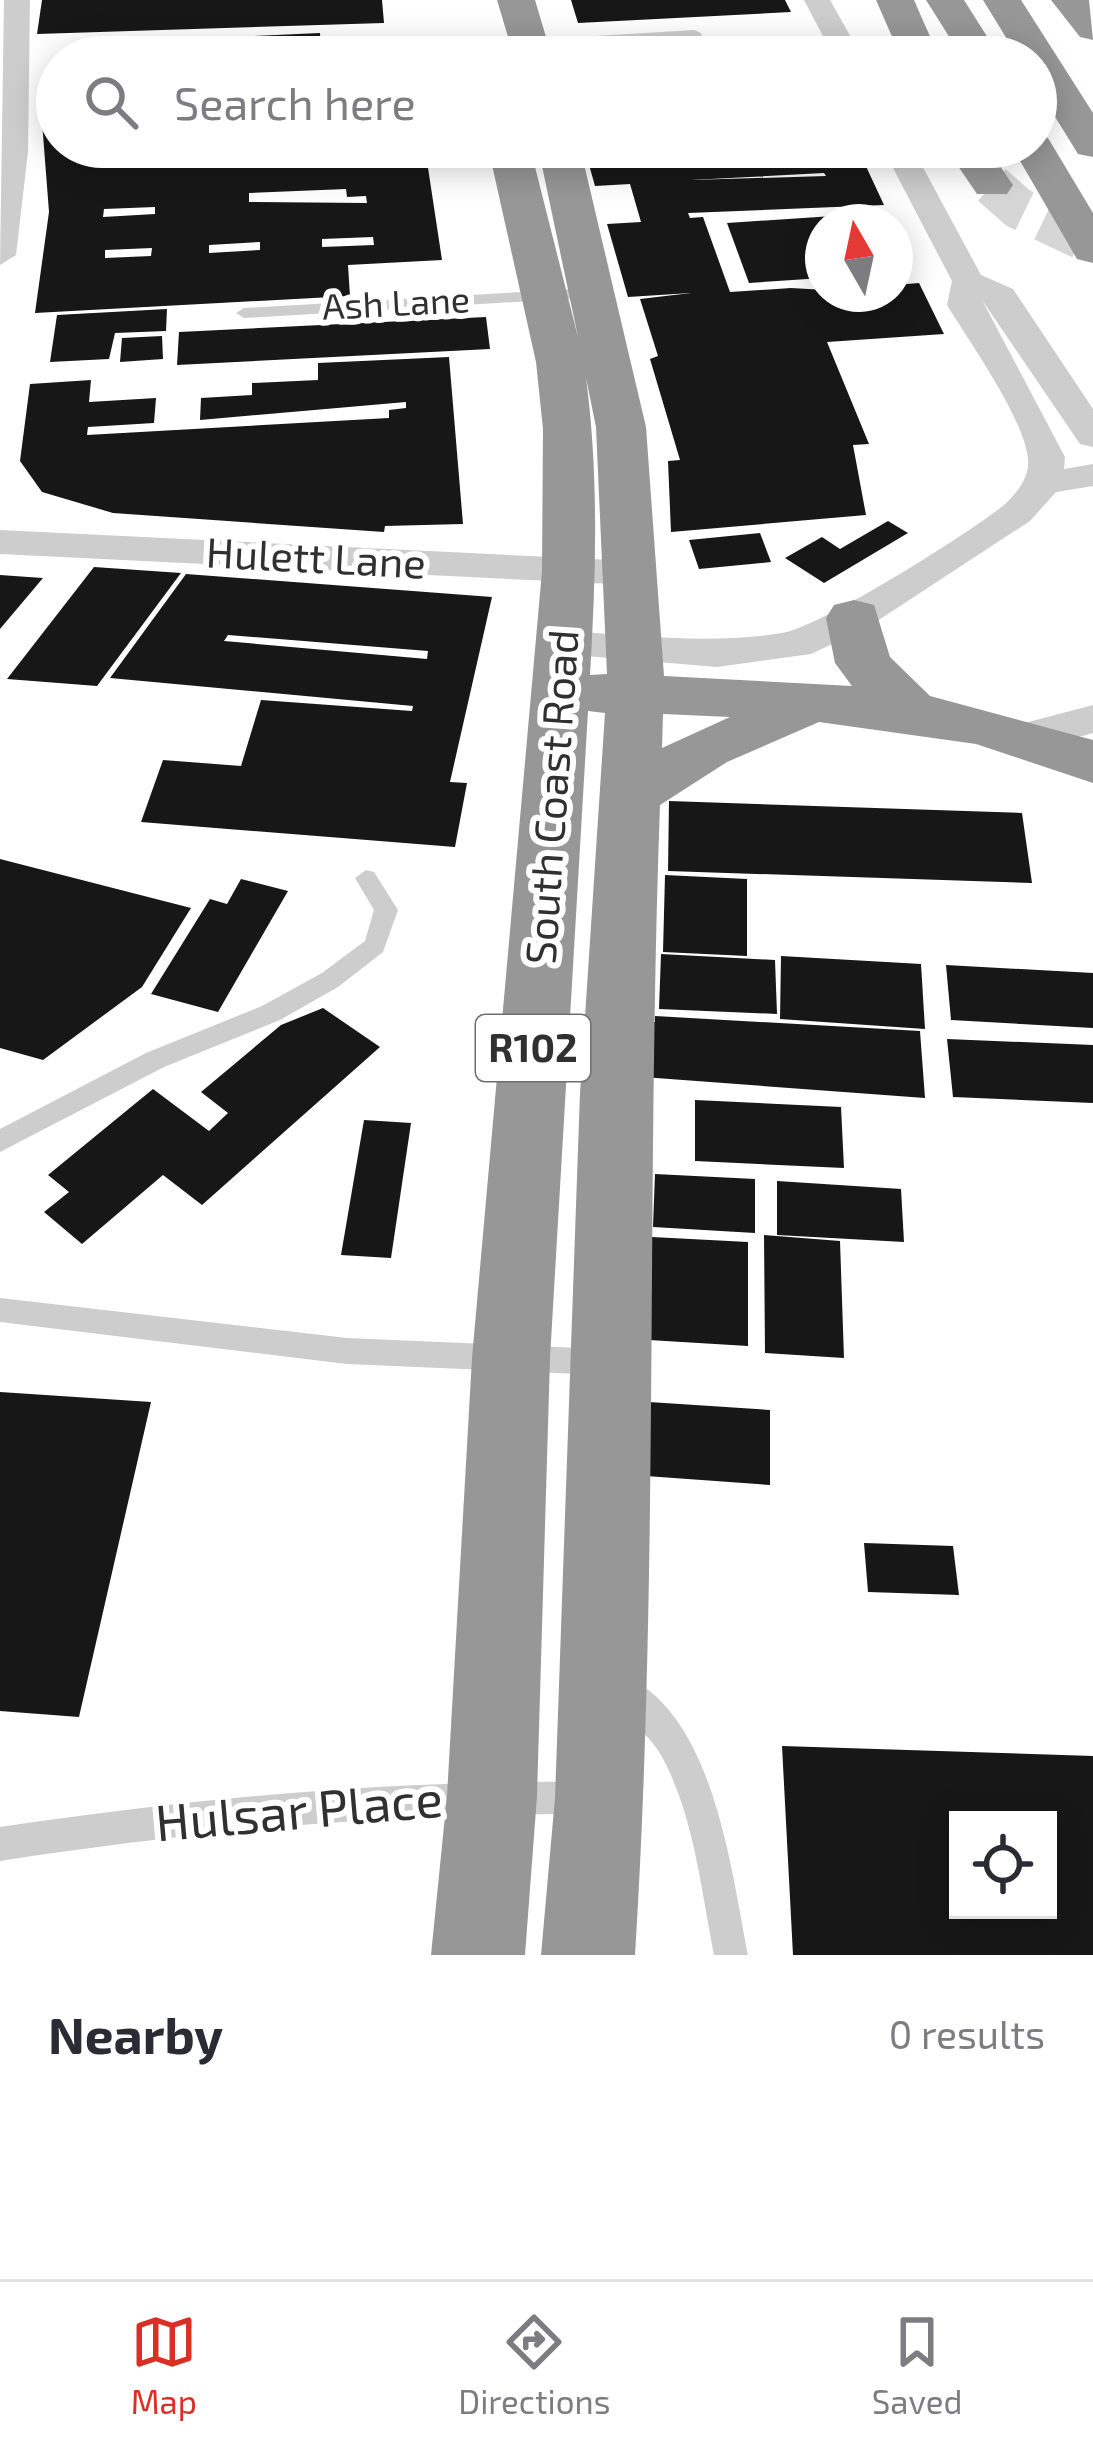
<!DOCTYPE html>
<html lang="en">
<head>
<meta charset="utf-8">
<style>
	body { margin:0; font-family:"Exo 2",sans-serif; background:#f2f2f3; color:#2b2b33 }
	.controls { position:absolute; right:36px; bottom:36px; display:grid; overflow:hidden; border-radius:0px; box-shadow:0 6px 30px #0003 }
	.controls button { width:108px; height:108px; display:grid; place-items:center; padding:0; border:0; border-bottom:3px solid #e1e1e2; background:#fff; color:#2b2b33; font:60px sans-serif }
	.compass { position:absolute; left:805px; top:204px; width:108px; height:108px; border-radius:50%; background:#fff; box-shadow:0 6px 30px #0003; rotate:351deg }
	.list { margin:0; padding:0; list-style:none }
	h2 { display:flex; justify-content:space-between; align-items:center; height:156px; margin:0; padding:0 48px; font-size:51px }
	h2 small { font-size:39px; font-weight:400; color:#7c7c81 }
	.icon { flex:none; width:66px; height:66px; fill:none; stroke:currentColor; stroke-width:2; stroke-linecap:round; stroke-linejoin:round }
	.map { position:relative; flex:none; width:1093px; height:1955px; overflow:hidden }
	.search { position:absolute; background:#fff; box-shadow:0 6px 30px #0003; left:36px; right:36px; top:36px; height:132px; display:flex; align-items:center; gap:30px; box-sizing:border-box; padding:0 42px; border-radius:66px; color:#7c7c81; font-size:45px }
	.sheet { height:324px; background:#fff }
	nav { display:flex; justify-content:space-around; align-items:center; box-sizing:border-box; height:168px; border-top:3px solid #e1e1e2; background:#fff; font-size:33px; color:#7c7c81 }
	nav a { display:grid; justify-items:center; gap:6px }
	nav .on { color:#d93025 }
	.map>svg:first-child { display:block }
	.building { fill:#171717; fill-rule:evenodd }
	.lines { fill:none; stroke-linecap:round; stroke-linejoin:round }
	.highway-tunnel { stroke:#d6d6d6; stroke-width:42; stroke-dasharray:42 21; stroke-linecap:butt }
	.lane { fill:#cdcdcd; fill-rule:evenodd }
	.street { fill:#cdcdcd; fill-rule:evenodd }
	.highway { fill:#979797; fill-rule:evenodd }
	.labels { text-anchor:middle; stroke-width:12; stroke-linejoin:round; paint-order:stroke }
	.far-street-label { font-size:36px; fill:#303030; stroke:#fff }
	.shield { fill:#fff; stroke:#6e6e6e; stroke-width:3 }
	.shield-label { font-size:39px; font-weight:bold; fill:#303030 }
	.street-label { font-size:42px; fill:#303030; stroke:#fff }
	.near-street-label { font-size:51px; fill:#303030; stroke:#fff }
</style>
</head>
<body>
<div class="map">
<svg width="1093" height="1955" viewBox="0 0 1093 1955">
	<rect width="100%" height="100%" fill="#fff"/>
	<!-- building -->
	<g class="building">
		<polygon points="42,0 382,0 384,23 37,34"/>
		<polygon points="571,0 785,0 791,12 578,23"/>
		<polygon points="320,33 321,57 125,57 127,42"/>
		<path d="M39,83h18v64l368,1 17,112 -94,5 2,31 -315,17 14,-101zM343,152l1,5 -80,4v-5zM346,189l1,8 19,-1 1,7 -118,-1v-9zM155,207v7l-52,3 1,-8zM373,237l1,8 -52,2v-8zM260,242v8l-51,3v-8zM152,248l-1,8 -46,2v-8z"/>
		<path d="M584,147h273l27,58 -196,8 2,5 13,-1 27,75 61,-4 104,6v-9l24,-2 25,51 -117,8 42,102 -16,1 13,70 -195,17 -3,-71 12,-1 -30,-101 8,-3 -18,-57 51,-6 -63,4 -21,-73 34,-2 -11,-38 -35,2zM824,173l2,3 -135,4z"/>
		<polygon points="878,213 882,222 823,222 823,278 749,283 727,223"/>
		<polygon points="167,309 166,331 115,333 109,359 50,362 57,315"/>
		<polygon points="486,317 490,349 177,365 179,332"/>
		<polygon points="162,336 163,359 120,362 122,338"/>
		<polygon points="449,357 463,524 385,526 384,532 113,513 42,492 20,461 30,384 91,380 89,402 156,398 154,423 88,427 87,435 389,418 389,410 406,408 406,402 200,420 201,398 252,395 252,383 318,380 318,363"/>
		<polygon points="888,521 908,533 824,583 785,558 822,537 840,549"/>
		<polygon points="760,533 771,562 699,569 689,540"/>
		<polygon points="94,567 181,573 97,686 7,679"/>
		<path d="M186,574l306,23 -42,185 17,1 -12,64 -314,-25 22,-62 78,6 20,-66 151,11 1,-5 -303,-28zM228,635l200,16 -1,8 -203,-18z"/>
		<polygon points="0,575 43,578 0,629"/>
		<polygon points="669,801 1022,813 1032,883 668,871"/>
		<polygon points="0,859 191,908 142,987 43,1060 0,1048"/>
		<polygon points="665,875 747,879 747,956 663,952"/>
		<polygon points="241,879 288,891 218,1012 151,994 210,899 227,904"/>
		<polygon points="661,954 775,960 777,1014 659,1009"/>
		<polygon points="781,956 921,964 925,1029 780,1019"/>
		<polygon points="946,965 1093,973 1093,1028 951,1020"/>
		<polygon points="323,1008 380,1047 202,1205 163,1175 82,1244 44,1212 69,1192 48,1175 153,1089 209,1131 228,1113 201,1092 281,1025"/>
		<polygon points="655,1016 920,1031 925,1098 629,1076 633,1021 655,1022"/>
		<polygon points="947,1039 1093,1045 1093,1103 953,1097"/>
		<polygon points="695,1100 841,1107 844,1168 695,1161"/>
		<polygon points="364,1120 411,1123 391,1258 341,1255"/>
		<polygon points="655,1174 755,1179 755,1233 653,1227"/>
		<polygon points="777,1181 901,1189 904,1242 777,1235"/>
		<polygon points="764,1235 840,1241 844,1358 765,1353"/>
		<polygon points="652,1237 748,1242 748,1346 649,1340"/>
		<polygon points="0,1392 151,1402 79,1717 0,1711"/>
		<polygon points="649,1402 770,1410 770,1485 646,1476"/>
		<polygon points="864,1543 953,1546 959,1595 868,1592"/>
		<path d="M782,1746l311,10v199h-300zM958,1820h90v90h-90z"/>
	</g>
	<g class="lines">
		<!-- highway-tunnel -->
		<polyline class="highway-tunnel" points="992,185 1018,208 1093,244"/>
		<!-- lane -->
		<g class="lane">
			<polygon points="695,30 702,34 700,37 529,48 522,44 529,40"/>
			<polygon points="593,288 601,293 599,297 244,318 236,313 244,308"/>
			<polygon points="366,870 374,872 398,910 383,952 338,987 280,1020 164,1067 0,1152 0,1129 146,1053 262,1006 322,973 365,941 374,910 355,878"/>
			<polygon points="0,1298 347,1338 604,1349 614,1353 618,1362 614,1371 604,1375 347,1364 0,1322"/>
			<path d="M623,1675c91,38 108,195 125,280h-34c-13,-66 -20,-140 -53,-200 -14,-25 -45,-42 -54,-64l5,-11z"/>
			<path d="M586,1782l12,4 4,12 -4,12 -12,4c-197,-1 -391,17 -586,47v-34c195,-29 389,-47 586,-45z"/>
		</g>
		<!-- street -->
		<g class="street">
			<polygon points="4,0 30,0 28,152 16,255 0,265"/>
			<polygon points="804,0 830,0 862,57 834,57"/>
			<path d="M882,147h30l69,128 32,14 80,120v38l-13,-3 -98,-144 83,157 -1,12 29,-5v22l-37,6 -26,29 -162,106 -57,27 -94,13 -168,-14 -6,-9 6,-9 14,-4c73,4 146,14 219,2 37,-5 189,-101 222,-128 13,-12 26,-28 24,-46 -3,-39 -59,-118 -81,-154l5,-24z"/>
			<polygon points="0,530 633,561 647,564 653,573 647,582 633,585 0,554"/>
			<polygon points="1093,705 1093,733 1032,750 1017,745 1011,735 1017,725"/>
		</g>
		<!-- highway -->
		<g class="highway">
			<polygon points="497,0 535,0 552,57 514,57"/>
			<polygon points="876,0 914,0 939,57 901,57"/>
			<polygon points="926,0 964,0 1000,57 962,57"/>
			<polygon points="983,0 1021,0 1093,113 1093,157 1078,154 1036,86 1036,57 1018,57"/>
			<polygon points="1051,0 1089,0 1093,40 1080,37"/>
			<polygon points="1036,135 1048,138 1093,213 1093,263 1077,259 1012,147 1036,147"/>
			<path d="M488,147h42l48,190 -40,-190h42l66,280 18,249 188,10 -17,-23 -9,-45 8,-13 20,-5 20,5 16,52 40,39 163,44v43l-117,-39 -157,-22 -92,40 -67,43c-14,383 -1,768 -25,1150h-94l14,-157 25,-705 25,-380 -17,-2 -38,647 -13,438 -12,159h-94l16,-159 25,-438 70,-787 1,-142 -7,-67zM586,378l10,49 11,247 -17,1c6,-99 9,-199 -4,-297zM663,714l67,3 -68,31z"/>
			<polygon points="945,147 987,147 1013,185 1007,194 977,194"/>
		</g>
	</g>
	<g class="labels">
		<!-- far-street labels -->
		<g class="far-street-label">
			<text transform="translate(396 303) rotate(-3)" y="13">Ash Lane</text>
		</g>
		<!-- shield labels -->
		<rect class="shield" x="476" y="1015" width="114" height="66" rx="9"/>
		<g class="shield-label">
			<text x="533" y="1062">R102</text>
		</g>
		<!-- street labels -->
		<g class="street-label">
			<text transform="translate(316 558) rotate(3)" y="15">Hulett Lane</text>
			<text transform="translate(552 797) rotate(-86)" y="15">South Coast Road</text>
		</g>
		<!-- near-street labels -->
		<g class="near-street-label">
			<text transform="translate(299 1811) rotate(-5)" y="18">Hulsar Place</text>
		</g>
	</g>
</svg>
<div class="controls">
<button><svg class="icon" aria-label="locate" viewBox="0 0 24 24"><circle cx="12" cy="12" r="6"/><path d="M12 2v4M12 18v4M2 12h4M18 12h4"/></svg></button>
</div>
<svg class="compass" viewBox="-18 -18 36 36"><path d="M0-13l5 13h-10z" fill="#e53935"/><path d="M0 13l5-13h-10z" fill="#7c7c81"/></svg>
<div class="search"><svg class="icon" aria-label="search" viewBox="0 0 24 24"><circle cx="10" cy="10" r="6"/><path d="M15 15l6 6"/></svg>Search here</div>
</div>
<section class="sheet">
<h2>Nearby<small>0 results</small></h2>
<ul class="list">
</ul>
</section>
<nav>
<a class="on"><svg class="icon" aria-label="map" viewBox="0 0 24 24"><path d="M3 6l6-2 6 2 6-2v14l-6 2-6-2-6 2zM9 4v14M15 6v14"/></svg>Map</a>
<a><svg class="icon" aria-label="directions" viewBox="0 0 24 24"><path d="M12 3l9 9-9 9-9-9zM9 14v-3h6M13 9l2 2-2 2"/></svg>Directions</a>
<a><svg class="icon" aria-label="saved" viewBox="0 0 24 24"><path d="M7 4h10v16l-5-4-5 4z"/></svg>Saved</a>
</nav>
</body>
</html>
